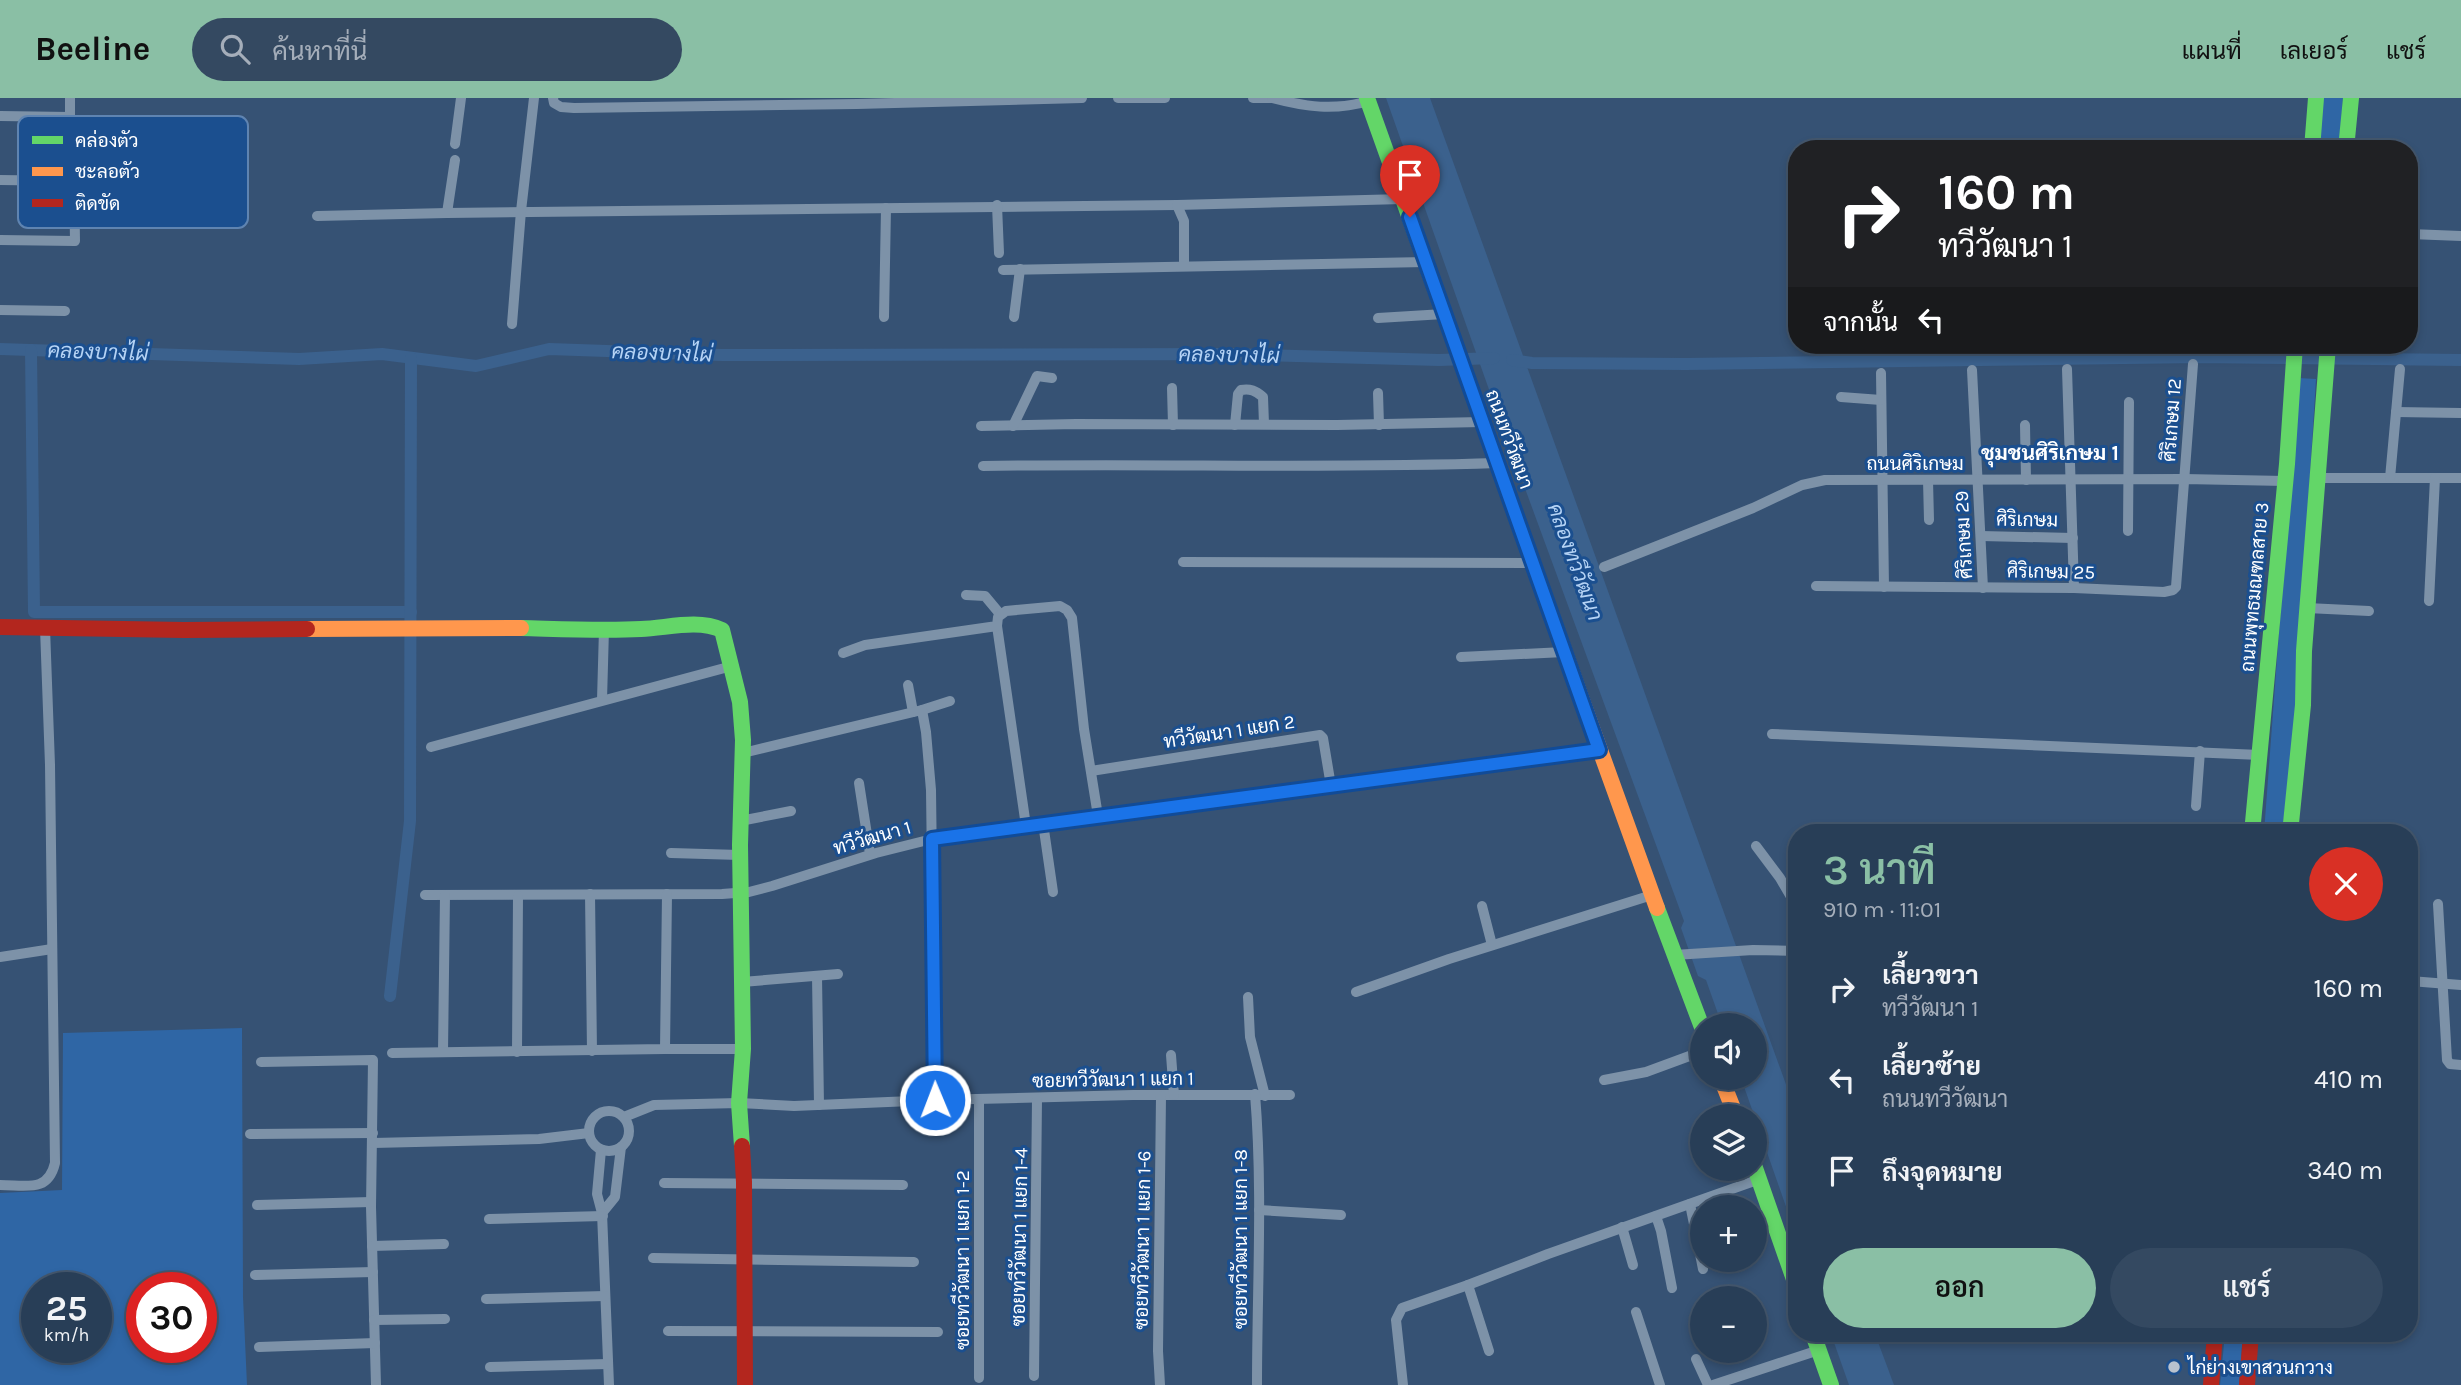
<!DOCTYPE html>
<html lang="th">
<head>
<meta charset="utf-8">
<style>
	body { margin:0; font-family:Karla,Sarabun,sans-serif; background:#344961; color:#f1f3f6; height:100vh; display:flex; flex-direction:column; font-size:26px; white-space:nowrap }
	* { box-sizing:border-box; margin:0 }
	p { font-size:23px; color:#a5aeba }
	.icon { flex:none; width:38px; height:38px; fill:none; stroke:currentColor; stroke-width:2; stroke-linecap:round; stroke-linejoin:round }
	.map { position:relative; flex:1; overflow:hidden }
	.drawer { position:absolute; left:1788px; top:726px; width:630px; height:518px; display:flex; flex-direction:column; background:#283e57; border-radius:28px; box-shadow:0 4px 10px #0003,0 0 0 2px #44576d }
	.drawer>* { flex:none }
	.guide { position:absolute; left:1788px; top:42px; width:630px; height:214px; border-radius:28px; box-shadow:0 4px 10px #0003,0 0 0 2px #44576d; background:#202124; color:#fff; overflow:hidden }
	.controls { position:absolute; left:1690px; top:915px; display:grid; gap:14px }
	.controls a { display:grid; place-items:center; width:77px; height:77px; border-radius:50%; background:#283e57; box-shadow:0 4px 10px #0003,0 0 0 2px #44576d; font-size:35px }
	.speed { position:absolute; left:21px; top:1174px; display:flex; gap:14px; font-size:35px; font-weight:700; text-align:center }
	.speed>* { display:grid; place-content:center; width:91px; height:91px; border-radius:50%; background:#283e57; box-shadow:0 4px 10px #0003,0 0 0 2px #44576d; line-height:1 }
	.speed small { font-size:18px; font-weight:400 }
	.speed .limit { border:10px solid #d22; background:#fff; color:#111 }
	.pin { position:absolute; display:grid; place-items:center; width:60px; height:60px; color:#fff; margin:-72px -30px; border-radius:50% 50% 50% 0; rotate:-45deg; box-shadow:0 0 7px #0007 }
	.pin .icon { rotate:45deg }
	.me { position:absolute; width:77px; margin:-38px; rotate:359deg; stroke-linejoin:round; filter:drop-shadow(0 0 5px #0008) }
	.turn { display:flex; align-items:center; gap:24px; height:147px; padding:0 35px; font-size:32px }
	.turn .icon { width:91px; height:91px; stroke-width:2.5 }
	.turn b { display:block; font-size:49px; line-height:60px }
	.then { display:flex; align-items:center; height:66px; padding:0 35px; background:#0003; gap:14px; font-size:26px }
	.round { display:grid; place-items:center; flex:none; width:74px; height:74px; border-radius:37px; background:#344961 }
	.overview { display:flex; align-items:center; justify-content:space-between; height:119px; padding:0 35px }
	h1 { font-size:42px; font-weight:600; line-height:52px; color:#8abfa5 }
	.action { display:flex; gap:14px; margin-top:auto; padding:14px 35px }
	.action a { flex:1; height:80px; border-radius:42px; background:#8abfa5; color:#111; font-size:28px; font-weight:600; line-height:80px; text-align:center }
	.action a+a { background:#344961; color:#f1f3f6 }
	ul { padding:0; list-style:none }
	li { display:flex; align-items:center; gap:21px; height:91px; padding:0 35px }
	li div { flex:1 }
	li b { display:block; font-size:26px }
	li em { font-style:normal }
	header { display:flex; align-items:center; gap:42px; box-sizing:border-box; height:98px; padding:0 35px; background:#8abfa5; color:#111 }
	header strong { font-size:33px }
	nav { display:flex; gap:38px; margin-inline-start:auto; font-size:24px }
	.search { width:490px; height:63px; background:#344961; display:flex; align-items:center; gap:18px; box-sizing:border-box; padding:0 24px; border-radius:38px; color:#a5aeba; font-size:26px }
	.map>svg:first-child { display:block }
	.green { fill:#2f66a5; fill-rule:evenodd }
	.water { fill:#3b618d }
	.lines { fill:none; stroke-linecap:round; stroke-linejoin:round }
	.canal { stroke:#3b618d; stroke-width:12 }
	.street { stroke:#7d92a8; stroke-width:10 }
	.fast { stroke:#63d668; stroke-width:16 }
	.slow { stroke:#ff974d; stroke-width:16 }
	.jam { stroke:#b3261e; stroke-width:16 }
	.route-casing { stroke:#114b97; stroke-width:18 }
	.route { stroke:#1a73e8; stroke-width:12 }
	.poi-dot { fill:#b9c2ce; stroke:#1b4f8f; stroke-width:2.5 }
	.labels { text-anchor:middle; stroke-width:6; stroke-linejoin:round; paint-order:stroke }
	.street-label { font-size:19px; fill:#fff; stroke:#1b4f8f }
	.poi-label { font-size:19px; fill:#fff; stroke:#1b4f8f; text-anchor:start }
	.water-label { font-size:21px; font-style:italic; fill:#b5d3f5; stroke:#1b4f8f }
	.neighbourhood-label { font-size:21px; font-weight:bold; fill:#fff; stroke:#1b4f8f }
	.key { fill:#1b4f8f; stroke:#5f84b1; stroke-width:2 }
	.key-label { font-size:19px; fill:#fff }
</style>
</head>
<body>
<header>
<strong>Beeline</strong>
<div class="search"><svg class="icon" aria-label="search" viewBox="0 0 24 24"><circle cx="10" cy="10" r="6"/><path d="M15 15l6 6"/></svg>ค้นหาที่นี่</div>
<nav><a>แผนที่</a><a>เลเยอร์</a><a>แชร์</a></nav>
</header>
<div class="map">
<svg width="2461" height="1287" viewBox="0 0 2461 1287">
	<rect width="100%" height="100%" fill="#365274"/>
	<!-- green -->
	<g class="green">
		<path d="M 2322,0 L 2343,0 L 2339,51 L 2318,51 Z"/>
		<path d="M 2298,280 L 2316,281 L 2294,632 L 2282,735 L 2264,735 Z"/>
		<path d="M 242,930 L 243,1199 L 247,1287 L 0,1287 L 0,1095 L 62,1092 L 63,935 ZM 37,1190 L 96,1190 L 96,1250 L 37,1250 ZM 201,1190 L 201,1250 L 142,1250 L 142,1190 Z"/>
		<path d="M 2410,1157 L 2414,1157 L 2417,1219 L 2410,1219 Z"/>
		<path d="M 2225,1236 L 2243,1236 L 2239,1287 L 2220,1287 Z"/>
	</g>
	<!-- water -->
	<g class="water">
		<path d="M 1386,0 L 1430,0 L 1797,1017 L 1797,1140 L 1741,980 L 1755,980 L 1755,928 L 1722,927 L 1706,882 L 1698,878 L 1681,830 L 1684,823 L 1498,317 Z"/>
		<path d="M 1831,1236 L 1875,1236 L 1894,1287 L 1849,1287 Z"/>
	</g>
	<g class="lines">
		<!-- canal -->
		<g class="canal">
			<path d="M 0,251 L 299,261 L 382,256 L 476,268 L 549,251 L 722,257 L 1228,256 L 1439,262 L 1494,260"/>
			<path d="M 31,252 L 34,514 L 411,514"/>
			<path d="M 1512,262 L 1532,265 L 1686,266 L 2198,259 L 2461,262"/>
			<path d="M 390,898 L 410,723 L 411,260"/>
		</g>
		<!-- street -->
		<g class="street">
			<path d="M 553,0 L 554,5 L 561,9 L 574,10 L 857,6 L 1082,0"/>
			<path d="M 1118,0 L 1165,0"/>
			<path d="M 1253,0 L 1277,0"/>
			<path d="M 1272,0 C 1306,9 1334,13 1369,3"/>
			<path d="M 0,18 L 70,19 L 70,0"/>
			<path d="M 455,46 L 461,0"/>
			<path d="M 455,62 L 447,115 L 1177,107 L 1403,101"/>
			<path d="M 0,82 L 74,83 L 75,143 L 0,142"/>
			<path d="M 997,107 L 999,155"/>
			<path d="M 1177,107 L 1184,123 L 1184,168"/>
			<path d="M 317,118 L 447,115"/>
			<path d="M 2410,136 L 2461,138"/>
			<path d="M 1003,172 L 1426,164"/>
			<path d="M 0,212 L 65,213"/>
			<path d="M 884,219 L 886,110"/>
			<path d="M 1014,219 L 1020,171"/>
			<path d="M 1378,220 L 1444,216"/>
			<path d="M 512,226 L 521,113 L 534,0"/>
			<path d="M 2067,271 L 2074,490"/>
			<path d="M 1972,272 L 1983,490"/>
			<path d="M 1881,275 L 1884,489"/>
			<path d="M 1172,290 L 1173,327"/>
			<path d="M 1378,295 L 1379,327"/>
			<path d="M 1841,299 L 1881,302"/>
			<path d="M 2396,314 L 2461,315"/>
			<path d="M 1235,327 L 1238,296 L 1241,292 C 1250,290 1256,293 1263,299 L 1264,326"/>
			<path d="M 2025,327 L 2026,382"/>
			<path d="M 981,328 L 1076,326 L 1337,327 L 1482,324"/>
			<path d="M 1013,328 L 1037,278 L 1052,280"/>
			<path d="M 983,368 C 1154,365 1325,371 1497,365"/>
			<path d="M 2318,380 L 2461,380"/>
			<path d="M 2390,380 L 2400,271"/>
			<path d="M 1928,382 L 1929,422"/>
			<path d="M 2128,433 L 2129,304"/>
			<path d="M 1981,438 L 2073,440"/>
			<path d="M 1183,464 L 1532,465"/>
			<path d="M 1604,469 L 1753,410 L 1802,387 L 1825,382 L 2184,381 L 2285,383"/>
			<path d="M 1816,488 L 2074,490 L 2164,494 L 2173,492 L 2176,489 L 2193,266"/>
			<path d="M 966,497 L 985,498 L 1000,516"/>
			<path d="M 2429,503 L 2435,380"/>
			<path d="M 2307,510 L 2369,513"/>
			<path d="M 997,528 L 1026,728"/>
			<path d="M 843,555 L 865,547 L 997,528 L 998,519 L 1006,513 L 1060,508 L 1067,512 L 1072,520 L 1084,631 L 1098,718"/>
			<path d="M 1461,559 L 1564,554"/>
			<path d="M 908,587 L 913,614"/>
			<path d="M 602,602 L 604,531"/>
			<path d="M 922,612 L 950,603"/>
			<path d="M 1772,636 L 2260,657"/>
			<path d="M 431,649 L 732,568"/>
			<path d="M 743,655 L 922,612 L 926,634 L 931,692 L 935,1002 L 1133,997 L 1290,997"/>
			<path d="M 1091,673 L 1320,637 L 1323,640 L 1331,688"/>
			<path d="M 859,685 L 870,756"/>
			<path d="M 2196,708 L 2200,653"/>
			<path d="M 740,723 L 791,713"/>
			<path d="M 1043,725 L 1053,794"/>
			<path d="M 1756,748 L 1780,780 L 1794,804 L 1793,852"/>
			<path d="M 671,755 L 740,757"/>
			<path d="M 590,796 L 592,953"/>
			<path d="M 425,797 L 722,796 L 749,794 L 772,788 L 876,755 L 932,741 L 1599,652"/>
			<path d="M 2438,806 L 2447,962 L 2450,966 L 2461,967"/>
			<path d="M 1482,808 L 1492,847"/>
			<path d="M 1674,857 L 1753,852 L 1797,853"/>
			<path d="M 0,859 L 52,851"/>
			<path d="M 817,878 L 819,1007"/>
			<path d="M 2410,883 L 2461,887"/>
			<path d="M 742,884 L 838,876"/>
			<path d="M 1356,894 L 1449,861 L 1652,797"/>
			<path d="M 1248,899 L 1250,939 L 1265,998"/>
			<path d="M 665,951 L 743,951"/>
			<path d="M 443,954 L 445,797"/>
			<path d="M 517,954 L 518,798"/>
			<path d="M 392,955 L 665,951 L 667,796"/>
			<path d="M 1171,957 L 1174,997"/>
			<path d="M 261,964 L 373,962 L 371,1109 L 376,1287"/>
			<path d="M 1604,982 L 1646,974 L 1703,953"/>
			<path d="M 1255,996 C 1263,1093 1257,1190 1257,1287"/>
			<circle cx="609" cy="1033" r="20"/>
			<path d="M 624,1019 L 654,1007 L 739,1005 L 794,1008 L 935,1002"/>
			<path d="M 250,1036 L 373,1035"/>
			<path d="M 373,1045 L 539,1041 L 589,1035"/>
			<path d="M 601,1052 L 597,1096 L 602,1115 L 615,1099 L 621,1049"/>
			<path d="M 664,1085 L 903,1087"/>
			<path d="M 0,1087 C 26,1087 48,1095 55,1065 L 50,667 L 45,530"/>
			<path d="M 1690,1106 L 1703,1171"/>
			<path d="M 257,1107 L 371,1104"/>
			<path d="M 1259,1112 L 1341,1117"/>
			<path d="M 602,1115 L 609,1287"/>
			<path d="M 1656,1118 L 1661,1133 L 1672,1190"/>
			<path d="M 489,1121 L 603,1118"/>
			<path d="M 1622,1129 L 1633,1167"/>
			<path d="M 372,1148 L 444,1146"/>
			<path d="M 653,1160 L 914,1164"/>
			<path d="M 255,1177 L 373,1174"/>
			<path d="M 1468,1187 L 1548,1156 L 1760,1081"/>
			<path d="M 486,1201 L 605,1198"/>
			<path d="M 1636,1214 L 1660,1287"/>
			<path d="M 374,1222 L 445,1221"/>
			<path d="M 668,1233 L 938,1234"/>
			<path d="M 259,1249 L 375,1245"/>
			<path d="M 1696,1261 L 1708,1287"/>
			<path d="M 490,1269 L 608,1266"/>
			<path d="M 1034,1278 L 1037,1001"/>
			<path d="M 979,1280 L 979,1002"/>
			<path d="M 1160,1287 L 1158,1253 L 1161,998"/>
			<path d="M 1403,1287 L 1396,1222 L 1402,1210 L 1468,1187 L 1489,1253"/>
			<path d="M 1713,1287 L 1819,1252"/>
		</g>
		<!-- fast -->
		<g class="fast">
			<path d="M 1367,0 L 1560,541"/>
			<path d="M 2312,51 L 2316,0"/>
			<path d="M 2346,51 L 2351,0"/>
			<path d="M 521,530 C 561,531 602,533 641,531 C 668,530 697,521 722,532 L 740,604 L 743,642 L 740,747 L 743,951 L 739,1005 L 742,1048"/>
			<path d="M 2252,735 L 2287,366 L 2295,247"/>
			<path d="M 2290,735 L 2303,607 L 2304,553 L 2328,247"/>
			<path d="M 1657,810 L 1703,932"/>
			<path d="M 1755,1070 L 1797,1190"/>
			<path d="M 1813,1236 L 1831,1287"/>
		</g>
		<!-- slow -->
		<g class="slow">
			<path d="M 307,531 L 521,530"/>
			<path d="M 1560,541 L 1657,810"/>
			<path d="M 1721,980 L 1736,1018"/>
		</g>
		<!-- jam -->
		<g class="jam">
			<path d="M 0,529 L 184,532 L 307,531"/>
			<path d="M 742,1048 L 744,1084 L 745,1287"/>
			<path d="M 2211,1287 L 2215,1236"/>
			<path d="M 2247,1287 L 2251,1236"/>
		</g>
	</g>
	<g class="lines">
		<defs>
			<path id="route" d="M 935,1002 L 932,741 L 1599,652 L 1410,119"/>
		</defs>
		<!-- route casing -->
		<use href="#route" class="route-casing"/>
		<!-- route -->
		<use href="#route" class="route"/>
	</g>
	<!-- markers -->
	<circle class="poi-dot" cx="2174" cy="1269" r="7"/>
	<g class="labels">
		<!-- street labels -->
		<g class="street-label">
			<text transform="translate(2171 322) rotate(-86)" y="7">ศิริเกษม 12</text>
			<text transform="translate(1510 341) rotate(70)" y="7">ถนนทวีวัฒนา</text>
			<text x="1915" y="372">ถนนศิริเกษม</text>
			<text transform="translate(2027 421) rotate(1)" y="7">ศิริเกษม</text>
			<text transform="translate(1963 437) rotate(-93)" y="7">ศิริเกษม 29</text>
			<text transform="translate(2051 473) rotate(1)" y="7">ศิริเกษม 25</text>
			<text transform="translate(2254 489) rotate(-85)" y="7">ถนนพุทธมณฑลสาย 3</text>
			<text transform="translate(1229 633) rotate(-9)" y="7">ทวีวัฒนา 1 แยก 2</text>
			<text transform="translate(872 739) rotate(-16)" y="7">ทวีวัฒนา 1</text>
			<text transform="translate(1113 981) rotate(-1)" y="7">ซอยทวีวัฒนา 1 แยก 1</text>
			<text transform="translate(1019 1139) rotate(-89)" y="7">ซอยทวีวัฒนา 1 แยก 1-4</text>
			<text transform="translate(1240 1141) rotate(-90)" y="7">ซอยทวีวัฒนา 1 แยก 1-8</text>
			<text transform="translate(1142 1142) rotate(-89)" y="7">ซอยทวีวัฒนา 1 แยก 1-6</text>
			<text transform="translate(962 1162) rotate(-90)" y="7">ซอยทวีวัฒนา 1 แยก 1-2</text>
		</g>
		<!-- poi labels -->
		<g class="poi-label">
			<text x="2188" y="1276">ไก่ย่างเขาสวนกวาง</text>
		</g>
		<!-- water labels -->
		<g class="water-label">
			<text transform="translate(98 254) rotate(2)" y="7">คลองบางไผ่</text>
			<text transform="translate(662 255) rotate(2)" y="7">คลองบางไผ่</text>
			<text transform="translate(1229 257) rotate(1)" y="7">คลองบางไผ่</text>
			<text transform="translate(1575 464) rotate(70)" y="7">คลองทวีวัฒนา</text>
		</g>
		<!-- neighbourhood labels -->
		<g class="neighbourhood-label">
			<text x="2050" y="362">ชุมชนศิริเกษม 1</text>
		</g>
	</g>
	<!-- legend -->
	<rect x="18" y="18" width="230" height="112" rx="10" class="key"/>
	<rect x="32" y="38" width="31" height="8" fill="#63d668"/>
	<rect x="32" y="69" width="31" height="9" fill="#ff974d"/>
	<rect x="32" y="101" width="31" height="8" fill="#b3261e"/>
	<g class="key-label">
		<text x="75" y="49">คล่องตัว</text>
		<text x="75" y="80">ชะลอตัว</text>
		<text x="75" y="112">ติดขัด</text>
	</g>
</svg>
<div class="controls">
<a><svg class="icon" aria-label="sound" viewBox="0 0 24 24"><path d="M4 9h4l5-4v14l-5-4H4zM17 9q2 3 0 6"/></svg></a>
<a><svg class="icon" aria-label="layers" viewBox="0 0 24 24"><path d="M12 4l9 5-9 5-9-5zM3 14l9 5 9-5"/></svg></a>
<a>+</a>
<a>−</a>
</div>
<div class="speed"><div>25<small>km/h</small></div><div class="limit">30</div></div>
<div class="pin" style="left:1410px;top:119px;background:#d93025"><svg class="icon" aria-label="arrive" viewBox="0 0 24 24"><path d="M6 21V4h12l-3 4 3 4H6"/></svg></div>
<svg class="me" style="left:935px;top:1002px" viewBox="-20 -20 40 40"><circle r="17" fill="#1a73e8" stroke="#fff" stroke-width="3"/><path d="M0-11L8 9 0 5-8 9z" fill="#fff"/></svg>
<div class="guide">
<div class="turn"><svg class="icon" aria-label="right" viewBox="0 0 24 24"><path d="M7 20v-9h11M14 6l5 5-5 5"/></svg><div><b>160 m</b>ทวีวัฒนา 1</div></div>
<div class="then">จากนั้น<svg class="icon" aria-label="left" viewBox="0 0 24 24"><path d="M17 20v-9H6M10 6l-5 5 5 5"/></svg></div>
</div>
<section class="drawer">
<div class="overview"><div><h1>3 นาที</h1><p>910 m · 11:01</p></div><a class="round" style="background:#d93025;color:#fff"><svg class="icon" aria-label="close" viewBox="0 0 24 24"><path d="M6 6l12 12M18 6L6 18"/></svg></a></div>
<ul>
<li><svg class="icon" aria-label="right" viewBox="0 0 24 24"><path d="M7 20v-9h11M14 6l5 5-5 5"/></svg><div><b>เลี้ยวขวา</b><p>ทวีวัฒนา 1</p></div><em>160 m</em></li>
<li><svg class="icon" aria-label="left" viewBox="0 0 24 24"><path d="M17 20v-9H6M10 6l-5 5 5 5"/></svg><div><b>เลี้ยวซ้าย</b><p>ถนนทวีวัฒนา</p></div><em>410 m</em></li>
<li><svg class="icon" aria-label="arrive" viewBox="0 0 24 24"><path d="M6 21V4h12l-3 4 3 4H6"/></svg><div><b>ถึงจุดหมาย</b></div><em>340 m</em></li>
</ul>
<div class="action"><a>ออก</a><a>แชร์</a></div>
</section>
</div>
</body>
</html>
